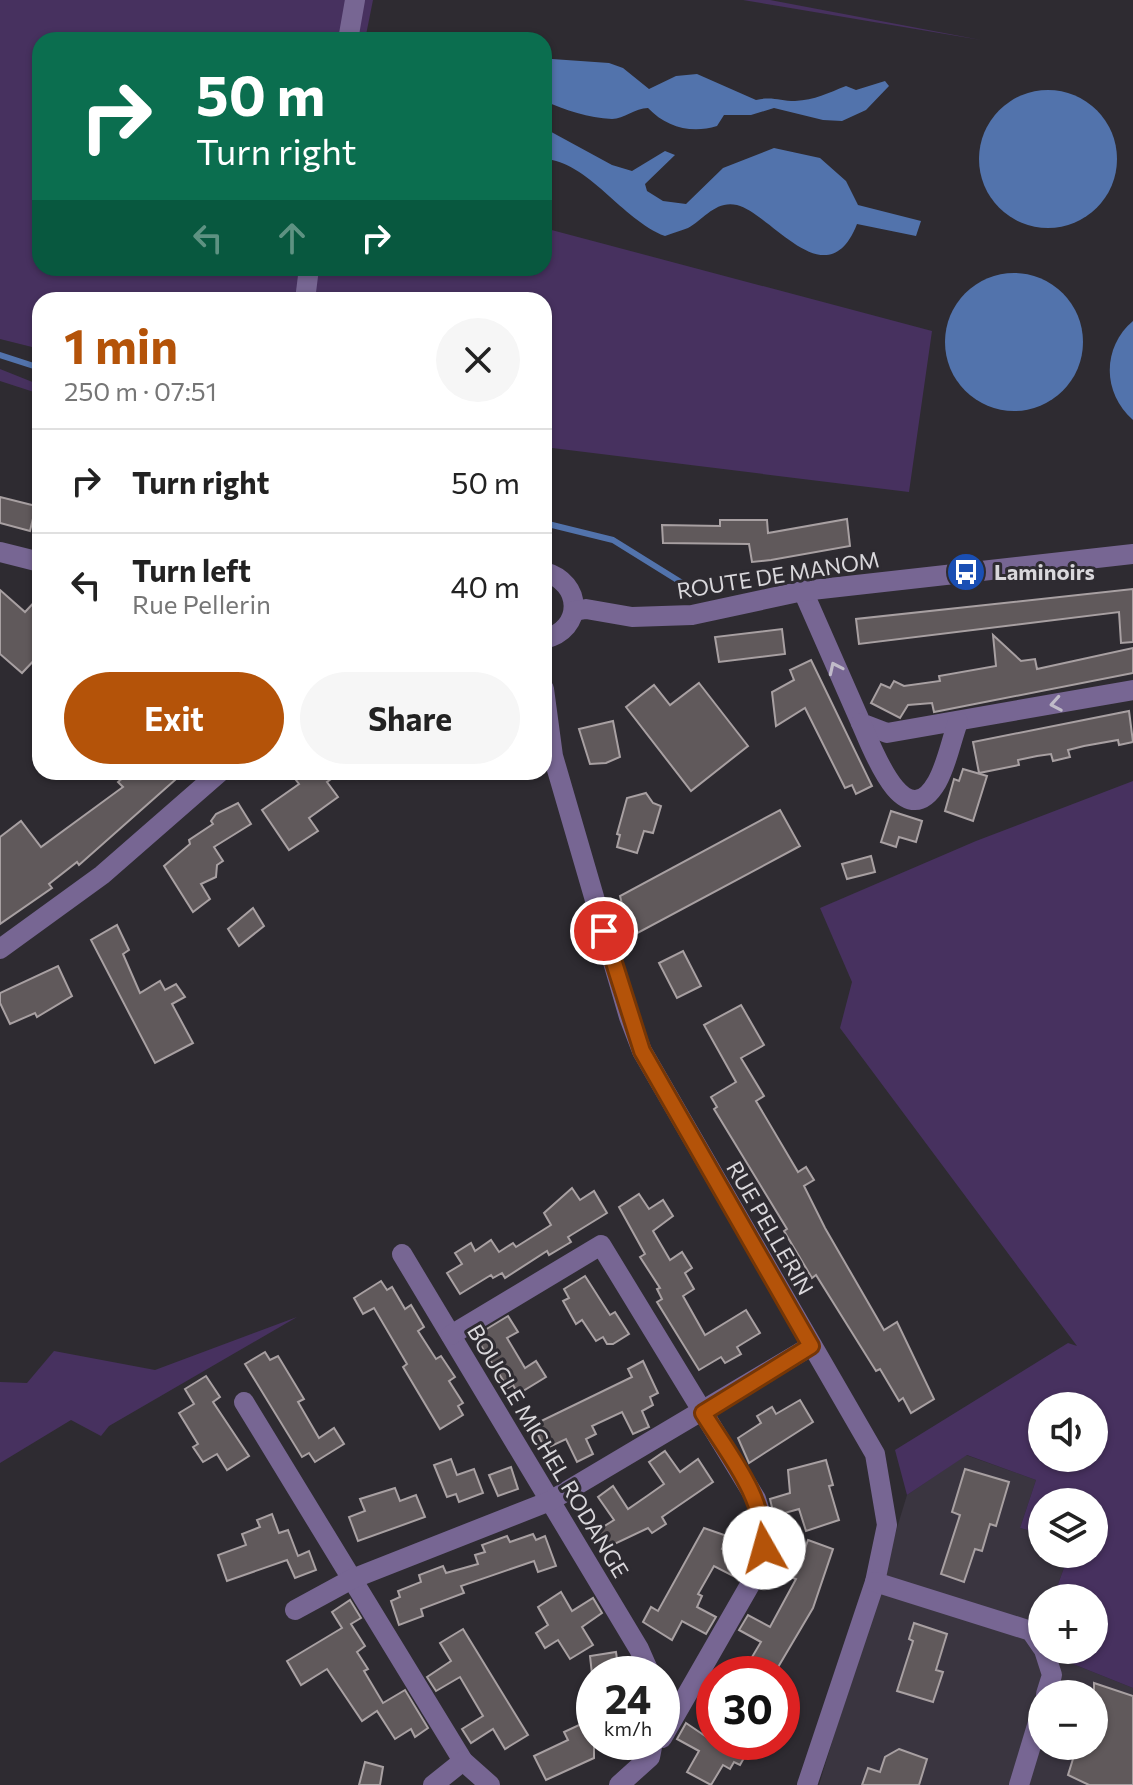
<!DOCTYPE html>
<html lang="en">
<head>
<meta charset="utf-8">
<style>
	body { margin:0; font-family:Commissioner,sans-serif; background:#f6f6f6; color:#222; height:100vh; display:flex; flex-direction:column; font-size:30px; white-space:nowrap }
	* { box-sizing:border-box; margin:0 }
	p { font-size:26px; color:#767676 }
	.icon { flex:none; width:44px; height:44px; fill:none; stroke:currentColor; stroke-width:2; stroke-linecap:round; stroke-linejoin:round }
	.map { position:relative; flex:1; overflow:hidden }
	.sheet { position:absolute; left:32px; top:292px; width:520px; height:488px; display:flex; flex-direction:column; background:#fff; border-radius:24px; box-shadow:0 2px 6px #0004 }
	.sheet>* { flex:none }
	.banner { position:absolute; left:32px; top:32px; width:520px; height:244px; border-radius:24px; box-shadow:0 2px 6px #0004; background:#0b6e4f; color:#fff; overflow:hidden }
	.buttons { position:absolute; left:1028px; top:1392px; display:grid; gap:16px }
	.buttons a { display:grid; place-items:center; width:80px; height:80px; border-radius:50%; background:#fff; box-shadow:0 2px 6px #0004; font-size:40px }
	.speed { position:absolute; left:576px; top:1656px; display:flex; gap:16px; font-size:40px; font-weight:700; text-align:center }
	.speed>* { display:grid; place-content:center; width:104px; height:104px; border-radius:50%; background:#fff; box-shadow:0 2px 6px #0004; line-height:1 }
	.speed small { font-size:20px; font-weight:400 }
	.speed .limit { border:12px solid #d22; background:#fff; color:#111 }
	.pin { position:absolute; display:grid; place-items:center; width:68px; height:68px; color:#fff; margin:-34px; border:4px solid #fff; border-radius:50%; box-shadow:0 2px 8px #0007 }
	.me { position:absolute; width:88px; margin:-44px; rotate:353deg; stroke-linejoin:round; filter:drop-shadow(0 0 6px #0008) }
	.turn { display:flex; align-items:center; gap:28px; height:168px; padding:0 32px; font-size:36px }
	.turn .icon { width:104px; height:104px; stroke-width:2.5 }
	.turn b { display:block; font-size:56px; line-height:68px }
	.lanes { display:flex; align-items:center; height:76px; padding:0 32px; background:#0003; justify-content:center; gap:40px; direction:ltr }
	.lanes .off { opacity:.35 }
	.round { display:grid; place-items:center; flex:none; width:84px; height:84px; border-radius:42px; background:#f6f6f6 }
	.summary { display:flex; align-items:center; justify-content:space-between; height:136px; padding:0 32px }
	h1 { font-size:48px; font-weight:700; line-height:60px; color:#b45309 }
	.button { display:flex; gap:16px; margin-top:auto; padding:16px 32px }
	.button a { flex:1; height:92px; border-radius:48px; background:#b45309; color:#fff; font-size:32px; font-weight:700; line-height:92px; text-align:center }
	.button a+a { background:#f6f6f6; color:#222 }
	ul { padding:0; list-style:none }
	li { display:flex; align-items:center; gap:24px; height:104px; padding:0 32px; border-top:2px solid #e0e0e0 }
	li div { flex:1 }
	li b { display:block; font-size:30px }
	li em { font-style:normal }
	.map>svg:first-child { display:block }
	.built { fill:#3a3540; fill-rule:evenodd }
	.green { fill:#47315f; fill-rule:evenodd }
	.water { fill:#5273ac }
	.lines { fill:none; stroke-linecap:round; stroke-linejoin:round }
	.stream { stroke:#5273ac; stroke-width:6 }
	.building { fill:#60595b; stroke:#a8a0a2; stroke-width:2 }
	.minor { stroke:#776693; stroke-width:20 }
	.oneway { stroke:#c0bbc9 }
	.route-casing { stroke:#753606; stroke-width:20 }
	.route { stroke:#b45309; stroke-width:14 }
	.labels { text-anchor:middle; stroke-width:6; stroke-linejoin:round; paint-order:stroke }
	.poi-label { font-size:22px; font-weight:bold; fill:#d9d7db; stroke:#2e2b31; text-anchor:start }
	.street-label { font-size:22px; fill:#d9d7db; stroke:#2e2b31 }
</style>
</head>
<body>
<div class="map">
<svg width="1133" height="1785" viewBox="0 0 1133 1785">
	<rect width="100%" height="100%" fill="#2e2b31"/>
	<!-- built -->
	<path class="built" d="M 966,1455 L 1036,1480 L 1020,1528 L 1042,1534 L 1042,1554 L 1069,1554 L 1053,1598 L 1042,1598 L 1042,1650 L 1066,1650 L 1073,1664 L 1133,1688 L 1133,1785 L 819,1785 L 907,1495 ZM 1042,1694 L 1094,1694 L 1094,1746 L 1042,1746 Z"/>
	<!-- green -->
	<g class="green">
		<path d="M 0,0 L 373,0 L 365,40 L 40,40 L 40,268 L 544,268 L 544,228 L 932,331 L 909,492 L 544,447 L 544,300 L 40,300 L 40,349 L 0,339 Z"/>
		<path d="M 743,0 L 770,0 L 981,40 Z"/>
		<path d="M 0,369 L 40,385 L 40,394 L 0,381 Z"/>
		<path d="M 1133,781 L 1133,1688 L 1073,1664 L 1066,1650 L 1094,1650 L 1094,1598 L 1053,1598 L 1069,1554 L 1094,1554 L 1094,1502 L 1042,1502 L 1042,1534 L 1020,1528 L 1036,1480 L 967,1455 L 907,1495 L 895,1450 L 1068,1343 L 1077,1346 L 840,1028 L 852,982 L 820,908 L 976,841 ZM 1094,1406 L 1094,1458 L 1042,1458 L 1042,1406 Z"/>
		<path d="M 297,1317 L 109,1426 L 101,1436 L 71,1420 L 0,1463 L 0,1382 L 27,1383 L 54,1351 L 155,1370 Z"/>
	</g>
	<!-- water -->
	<g class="water">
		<path d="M 552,59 L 609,63 L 623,68 L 649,89 L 676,76 L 697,74 L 756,100 C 772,96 780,101 795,101 C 815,100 828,93 846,86 L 856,90 L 885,81 L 889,86 L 866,110 L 842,121 L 823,120 L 774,108 L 751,115 L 724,115 L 717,126 C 691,134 666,127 648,108 C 635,108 624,119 612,119 C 588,118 566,110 544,101 L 544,66 Z"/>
		<circle cx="1048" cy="159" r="69"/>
		<path d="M 544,128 L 612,165 L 632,171 L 665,151 L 675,155 L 645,184 L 647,191 L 663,201 L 686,204 L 723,168 L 774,148 L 820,158 L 846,181 L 858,205 L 921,221 L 916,236 L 857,224 C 827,300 772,214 737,205 C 716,200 704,219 688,228 C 681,231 672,233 665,236 C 622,220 588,161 544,159 Z"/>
		<circle cx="1014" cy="342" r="69"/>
		<path d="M 1133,321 L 1133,420 C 1102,393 1102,347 1133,321 Z"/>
	</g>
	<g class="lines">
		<!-- stream -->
		<g class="stream">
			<path d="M 0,355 L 40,368"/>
			<path d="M 544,523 L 613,540 L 687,586"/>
		</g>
	</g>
	<!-- building -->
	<g class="building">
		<path d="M 0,497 L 36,506 L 30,531 L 0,523 Z"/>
		<path d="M 847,519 L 850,546 L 771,560 L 752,562 L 749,544 L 663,543 L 662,525 L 720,526 L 720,520 L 767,520 L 768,533 Z"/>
		<path d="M 1133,589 L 1133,642 L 1121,643 L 1119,612 L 859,644 L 856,619 Z"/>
		<path d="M 0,590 L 25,612 L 40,596 L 40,654 L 22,673 L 0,654 Z"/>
		<path d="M 782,629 L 785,654 L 719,662 L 715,637 Z"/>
		<path d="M 993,635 L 1021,661 L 1035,659 L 1037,669 L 1133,648 L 1133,673 L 934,712 L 932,703 L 908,705 L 900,718 L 871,703 L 881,684 L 890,688 L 894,681 L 904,686 L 940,681 L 939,676 L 996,666 Z"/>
		<path d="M 811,660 L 872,786 L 856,794 L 852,785 L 845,788 L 805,708 L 776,726 L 772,692 L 794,680 L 790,670 Z"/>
		<path d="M 699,683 L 748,746 L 691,791 L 626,707 L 654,685 L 670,705 Z"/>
		<path d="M 1129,711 L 1133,742 L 1119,745 L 1118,740 L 1084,746 L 1068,750 L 1070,757 L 1053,761 L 1051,754 L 1037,756 L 1018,760 L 1019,765 L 979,773 L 973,742 Z"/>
		<path d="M 613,721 L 620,757 L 606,763 L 590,764 L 579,729 Z"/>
		<path d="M 963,769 L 987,776 L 973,821 L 945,811 L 954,779 L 959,781 Z"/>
		<path d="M 130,772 L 184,772 L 79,865 L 77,862 L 49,884 L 52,888 L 0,924 L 0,837 L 21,821 L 41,847 L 123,787 L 118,782 Z"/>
		<path d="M 308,772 L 341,772 L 327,782 L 338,797 L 309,818 L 318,831 L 289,850 L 262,810 L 299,784 L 296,780 Z"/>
		<path d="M 646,793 L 653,803 L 661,806 L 653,833 L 644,831 L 637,853 L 617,847 L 620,835 L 617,834 L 627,798 Z"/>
		<path d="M 238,803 L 251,824 L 214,847 L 223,861 L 217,865 L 216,877 L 201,884 L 210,899 L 193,912 L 164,866 L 190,844 L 189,840 L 213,824 L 211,821 L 216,814 Z"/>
		<path d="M 780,810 L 800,846 L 630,937 L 620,896 Z"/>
		<path d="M 891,811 L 922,821 L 916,842 L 899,837 L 896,847 L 881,842 Z"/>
		<path d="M 871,856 L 875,872 L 847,879 L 842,864 Z"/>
		<path d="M 253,908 L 264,926 L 239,946 L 228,929 Z"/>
		<path d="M 117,925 L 129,950 L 123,954 L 140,993 L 160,981 L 165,990 L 176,984 L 185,997 L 172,1004 L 193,1043 L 155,1063 L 91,940 Z"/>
		<path d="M 683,951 L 701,986 L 677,998 L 659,963 Z"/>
		<path d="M 58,966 L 72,996 L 37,1017 L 35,1013 L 10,1024 L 0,1003 L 0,993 Z"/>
		<path d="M 741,1005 L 764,1045 L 741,1058 L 764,1096 L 756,1101 L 798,1172 L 806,1167 L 814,1180 L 804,1186 L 825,1228 L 884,1330 L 897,1322 L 934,1399 L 911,1413 L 903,1398 L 899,1401 L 880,1369 L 876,1371 L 816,1275 L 812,1278 L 784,1231 L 787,1229 L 714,1109 L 717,1107 L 711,1097 L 736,1082 L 704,1025 Z"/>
		<path d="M 572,1188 L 580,1200 L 594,1191 L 607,1213 L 568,1237 L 571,1242 L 549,1255 L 547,1251 L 505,1278 L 502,1273 L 493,1278 L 491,1275 L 460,1294 L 447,1273 L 462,1264 L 455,1253 L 471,1243 L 475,1251 L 491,1240 L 499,1252 L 513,1243 L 516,1247 L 551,1225 L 544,1213 Z"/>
		<path d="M 639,1194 L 649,1209 L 663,1200 L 673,1216 L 653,1231 L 670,1260 L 682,1252 L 692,1268 L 685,1273 L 694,1289 L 683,1296 L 705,1335 L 746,1310 L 760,1333 L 737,1347 L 741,1354 L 725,1363 L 721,1357 L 699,1370 L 657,1302 L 662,1299 L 657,1289 L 660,1288 L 640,1257 L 645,1254 L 619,1207 Z"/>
		<path d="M 585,1276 L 610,1315 L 615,1312 L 629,1334 L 613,1344 L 607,1344 L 603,1337 L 596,1341 L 582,1320 L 576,1324 L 563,1301 L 569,1298 L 564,1289 Z"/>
		<path d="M 381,1281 L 387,1290 L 392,1287 L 405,1309 L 411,1305 L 424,1327 L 418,1331 L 436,1359 L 441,1356 L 455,1377 L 449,1381 L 463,1403 L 458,1406 L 463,1415 L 440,1429 L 403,1367 L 407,1364 L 374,1308 L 363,1314 L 354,1298 Z"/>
		<path d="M 508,1316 L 518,1332 L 507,1338 L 525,1368 L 536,1361 L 546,1377 L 518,1394 L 513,1385 L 508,1388 L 480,1344 L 485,1341 L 480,1333 Z"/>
		<path d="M 265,1352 L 270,1360 L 278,1356 L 304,1399 L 298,1402 L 319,1438 L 334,1428 L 344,1444 L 315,1462 L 309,1453 L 302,1457 L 245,1364 Z"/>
		<path d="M 643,1361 L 658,1393 L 650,1397 L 653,1405 L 642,1411 L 649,1427 L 633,1434 L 622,1412 L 592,1426 L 596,1434 L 586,1439 L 593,1454 L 577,1462 L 566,1439 L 545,1449 L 533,1425 L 632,1377 L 628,1369 Z"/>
		<path d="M 206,1376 L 220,1397 L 213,1402 L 249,1456 L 227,1470 L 217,1454 L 203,1462 L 193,1447 L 198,1444 L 179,1413 L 194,1404 L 185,1389 Z"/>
		<path d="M 800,1400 L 813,1422 L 749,1463 L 738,1438 L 761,1423 L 757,1416 L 772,1407 L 776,1414 Z"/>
		<path d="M 665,1451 L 680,1472 L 698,1459 L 713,1482 L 662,1517 L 666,1524 L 652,1533 L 648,1528 L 606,1548 L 595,1532 L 614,1520 L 598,1497 L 613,1486 L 628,1509 L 647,1496 L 664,1484 L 649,1462 Z"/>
		<path d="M 451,1459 L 457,1475 L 474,1469 L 483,1493 L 459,1502 L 456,1494 L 447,1497 L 434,1465 Z"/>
		<path d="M 826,1460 L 833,1485 L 829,1486 L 839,1520 L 806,1531 L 799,1509 L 774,1516 L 770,1499 L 790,1493 L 788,1470 Z"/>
		<path d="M 511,1467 L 518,1489 L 498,1496 L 489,1475 Z"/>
		<path d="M 965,1469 L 1009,1482 L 996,1526 L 990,1524 L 982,1551 L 975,1549 L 964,1582 L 941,1574 L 960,1515 L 952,1512 Z"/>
		<path d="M 395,1488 L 400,1501 L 416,1495 L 425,1517 L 358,1541 L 349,1517 L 365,1511 L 360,1499 Z"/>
		<path d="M 272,1514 L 279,1533 L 288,1530 L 298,1556 L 309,1551 L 316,1570 L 295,1578 L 287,1560 L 227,1581 L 218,1555 L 246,1545 L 242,1534 L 260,1527 L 257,1520 Z"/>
		<path d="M 704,1528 L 730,1537 L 722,1549 L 746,1562 L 737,1578 L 714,1566 L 698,1594 L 702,1596 L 697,1607 L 716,1617 L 706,1634 L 682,1621 L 672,1640 L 643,1622 L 651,1607 L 658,1611 Z"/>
		<path d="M 533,1534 L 536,1540 L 545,1536 L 556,1566 L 538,1572 L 534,1561 L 461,1586 L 464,1593 L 421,1609 L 423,1616 L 399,1625 L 391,1601 L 400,1597 L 398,1591 L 421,1582 L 419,1575 L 443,1566 L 446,1573 L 478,1564 L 475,1555 L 485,1552 L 482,1545 L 507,1536 L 510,1542 Z"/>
		<path d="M 808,1540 L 833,1549 L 813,1608 L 774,1674 L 742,1674 L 761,1642 L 739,1630 L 748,1615 L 770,1627 L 796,1579 L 770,1570 L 775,1553 L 800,1562 Z"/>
		<path d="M 561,1592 L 572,1611 L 593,1598 L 602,1613 L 582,1627 L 593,1645 L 570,1659 L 558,1640 L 545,1648 L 536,1633 L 548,1625 L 538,1607 Z"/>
		<path d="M 350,1600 L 361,1618 L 351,1624 L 365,1646 L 357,1652 L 368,1669 L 364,1671 L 383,1703 L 405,1690 L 428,1728 L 415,1737 L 411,1729 L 395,1739 L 377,1711 L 362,1721 L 327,1669 L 301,1685 L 287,1661 L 342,1628 L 332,1612 Z"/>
		<path d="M 914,1623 L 947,1634 L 936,1670 L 943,1672 L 933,1702 L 897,1691 L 913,1641 L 909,1639 Z"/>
		<path d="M 463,1629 L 528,1735 L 505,1749 L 493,1729 L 471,1743 L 462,1729 L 483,1716 L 460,1677 L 436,1691 L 427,1677 L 451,1661 L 440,1643 Z"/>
		<path d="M 616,1652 L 619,1674 L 592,1674 L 590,1656 Z"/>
		<path d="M 1094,1683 L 1133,1696 L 1133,1785 L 1089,1785 L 1068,1775 L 1077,1746 L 1094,1746 Z"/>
		<path d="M 594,1718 L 594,1758 L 546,1780 L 534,1756 L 568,1740 L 564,1732 Z"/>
		<path d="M 686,1723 L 714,1742 L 753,1742 L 740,1765 L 734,1762 L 730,1769 L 723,1765 L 711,1785 L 687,1772 L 699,1751 L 677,1739 Z"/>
		<path d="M 899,1749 L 927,1759 L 919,1785 L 862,1785 L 868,1768 L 880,1772 L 885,1757 Z"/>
		<path d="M 365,1762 L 383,1767 L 380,1785 L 359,1785 Z"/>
	</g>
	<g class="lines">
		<!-- minor -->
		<g class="minor">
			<path d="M 348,40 L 355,0"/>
			<path d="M 305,300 L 309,268"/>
			<path d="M 0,552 L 40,562"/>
			<path d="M 544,572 C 583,582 584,630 544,639"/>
			<path d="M 803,591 L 861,723 L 887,733 L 1133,690"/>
			<path d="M 574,611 L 586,609 L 632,617 L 692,615 L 803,591 L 1133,554"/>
			<path d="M 544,689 L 553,756 L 629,1017 L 642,1051 L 875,1454 L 887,1525 L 875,1582 L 807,1785"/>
			<path d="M 861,723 C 871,745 904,839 937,782 C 947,764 951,741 958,722"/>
			<path d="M 0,949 L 102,875 L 220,772"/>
			<path d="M 402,1254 L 639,1649 L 650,1674"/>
			<path d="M 451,1335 L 601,1245 L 756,1499 C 766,1528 765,1546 755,1576 L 662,1738"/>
			<path d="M 244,1402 L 463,1761 L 490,1785"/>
			<path d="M 875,1582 L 1031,1631 L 1042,1647"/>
			<path d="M 295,1610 L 352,1579 L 550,1501 L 811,1346"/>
			<path d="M 1044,1650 L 1052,1675 L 1046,1694"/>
			<path d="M 433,1785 L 463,1761"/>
			<path d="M 619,1785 L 650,1757 L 653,1742"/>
			<path d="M 1019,1785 L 1042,1709"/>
		</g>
	</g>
	<!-- one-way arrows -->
	<defs><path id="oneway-chevron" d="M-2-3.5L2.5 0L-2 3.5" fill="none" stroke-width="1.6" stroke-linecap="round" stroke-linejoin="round" transform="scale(2)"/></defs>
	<g class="oneway">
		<use href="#oneway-chevron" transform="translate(835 668) rotate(-115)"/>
		<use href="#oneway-chevron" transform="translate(1056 704) rotate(170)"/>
	</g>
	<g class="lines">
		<defs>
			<path id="route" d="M 604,931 L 642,1051 L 811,1346 L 703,1413 C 729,1455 765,1497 764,1548"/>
		</defs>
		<!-- route casing -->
		<use href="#route" class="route-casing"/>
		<!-- route -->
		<use href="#route" class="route"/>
	</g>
	<!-- icons -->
	<defs>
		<symbol id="bus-disc" viewBox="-11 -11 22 22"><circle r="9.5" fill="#1a4fb4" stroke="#2e2b31"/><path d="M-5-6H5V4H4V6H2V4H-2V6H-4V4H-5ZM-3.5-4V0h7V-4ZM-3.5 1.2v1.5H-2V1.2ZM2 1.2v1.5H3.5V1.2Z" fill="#fff"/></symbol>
	</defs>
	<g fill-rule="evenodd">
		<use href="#bus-disc" x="944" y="550" width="44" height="44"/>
	</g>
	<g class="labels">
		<!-- poi labels -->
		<g class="poi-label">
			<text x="994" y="580">Laminoirs</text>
		</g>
		<!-- street labels -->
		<g class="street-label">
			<text transform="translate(778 575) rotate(-9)" y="8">ROUTE DE MANOM</text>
			<text transform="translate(770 1228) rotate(60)" y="8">RUE PELLERIN</text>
			<text transform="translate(548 1451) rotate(59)" y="8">BOUCLE MICHEL RODANGE</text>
		</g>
	</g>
</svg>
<div class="buttons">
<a><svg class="icon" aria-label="sound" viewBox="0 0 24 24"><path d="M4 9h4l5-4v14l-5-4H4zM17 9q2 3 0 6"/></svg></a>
<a><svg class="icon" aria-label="layers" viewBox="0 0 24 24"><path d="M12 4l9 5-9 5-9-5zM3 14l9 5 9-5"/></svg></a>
<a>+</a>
<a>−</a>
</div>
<div class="speed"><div>24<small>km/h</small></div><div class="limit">30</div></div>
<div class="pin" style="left:604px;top:931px;background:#d93025"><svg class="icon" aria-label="arrive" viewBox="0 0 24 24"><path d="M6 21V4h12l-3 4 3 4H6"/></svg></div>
<svg class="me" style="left:764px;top:1548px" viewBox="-20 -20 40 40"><circle r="19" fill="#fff"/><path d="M0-13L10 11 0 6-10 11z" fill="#b45309"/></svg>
<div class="banner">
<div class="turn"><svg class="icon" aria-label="right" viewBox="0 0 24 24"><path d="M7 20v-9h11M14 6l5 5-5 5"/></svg><div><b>50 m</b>Turn right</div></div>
<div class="lanes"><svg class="icon off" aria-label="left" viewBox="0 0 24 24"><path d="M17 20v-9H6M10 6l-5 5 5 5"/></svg><svg class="icon off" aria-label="ahead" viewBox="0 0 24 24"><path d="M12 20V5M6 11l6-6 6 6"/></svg><svg class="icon" aria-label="right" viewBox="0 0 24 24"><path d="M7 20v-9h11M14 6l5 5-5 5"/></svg></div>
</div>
<section class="sheet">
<div class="summary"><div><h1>1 min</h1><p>250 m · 07:51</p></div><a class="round"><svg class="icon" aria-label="close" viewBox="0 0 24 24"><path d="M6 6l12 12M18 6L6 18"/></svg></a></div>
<ul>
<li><svg class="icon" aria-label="right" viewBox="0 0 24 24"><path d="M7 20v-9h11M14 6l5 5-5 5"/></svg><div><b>Turn right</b></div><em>50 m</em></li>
<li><svg class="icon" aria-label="left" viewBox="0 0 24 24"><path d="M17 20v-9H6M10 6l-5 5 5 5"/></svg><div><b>Turn left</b><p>Rue Pellerin</p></div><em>40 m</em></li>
</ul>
<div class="button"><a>Exit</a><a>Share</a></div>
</section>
</div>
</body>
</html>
